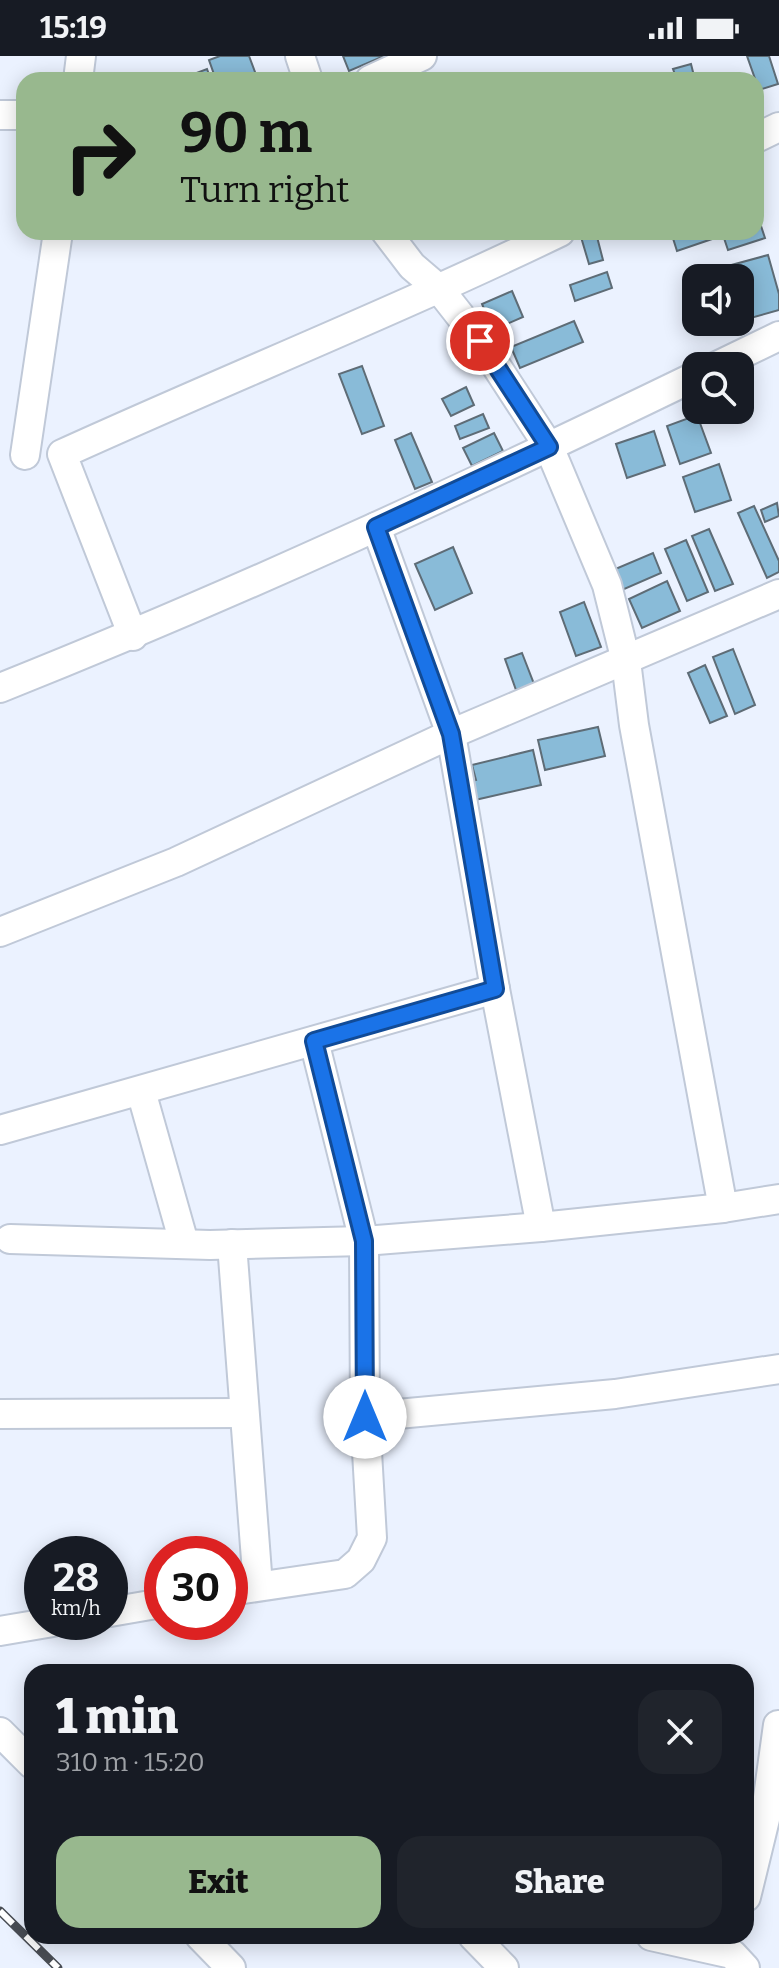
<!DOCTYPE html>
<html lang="en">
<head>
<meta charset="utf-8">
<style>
	body { margin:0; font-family:Bitter,serif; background:#20242c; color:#f1f3f6; height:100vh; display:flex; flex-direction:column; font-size:30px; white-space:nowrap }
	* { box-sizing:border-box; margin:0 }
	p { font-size:26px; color:#9ea1a6 }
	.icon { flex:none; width:44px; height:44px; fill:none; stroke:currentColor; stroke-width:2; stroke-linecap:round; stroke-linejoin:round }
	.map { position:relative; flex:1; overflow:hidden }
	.side { position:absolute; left:24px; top:1608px; width:730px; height:280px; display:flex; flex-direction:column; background:#171b24; border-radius:24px; box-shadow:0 4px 20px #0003 }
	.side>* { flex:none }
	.banner { position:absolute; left:16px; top:16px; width:748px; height:168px; border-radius:24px; box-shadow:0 4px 20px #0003; background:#98b88e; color:#111; overflow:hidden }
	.controls { position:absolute; left:682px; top:208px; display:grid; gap:16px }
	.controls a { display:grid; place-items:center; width:72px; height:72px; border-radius:16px; background:#171b24; box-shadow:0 4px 20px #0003; font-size:40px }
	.speed { position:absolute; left:24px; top:1480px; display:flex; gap:16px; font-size:40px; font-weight:700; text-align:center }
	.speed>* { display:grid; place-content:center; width:104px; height:104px; border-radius:50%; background:#171b24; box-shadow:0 4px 20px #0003; line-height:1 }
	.speed small { font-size:20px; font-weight:400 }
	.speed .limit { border:12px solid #d22; background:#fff; color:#111 }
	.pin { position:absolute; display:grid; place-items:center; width:68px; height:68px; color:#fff; margin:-34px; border:4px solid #fff; border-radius:50%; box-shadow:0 2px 8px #0007 }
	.me { position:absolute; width:88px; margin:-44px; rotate:0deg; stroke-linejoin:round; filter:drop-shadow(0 0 6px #0008) }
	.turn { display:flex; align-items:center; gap:28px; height:168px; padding:0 32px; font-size:36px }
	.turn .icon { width:104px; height:104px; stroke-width:2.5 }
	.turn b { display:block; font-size:56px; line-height:68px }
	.round { display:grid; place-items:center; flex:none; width:84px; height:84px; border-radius:24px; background:#20242c }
	.headline { display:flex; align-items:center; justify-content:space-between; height:136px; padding:0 32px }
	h1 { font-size:48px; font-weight:800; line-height:60px }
	.cta { display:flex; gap:16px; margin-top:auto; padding:16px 32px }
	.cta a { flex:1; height:92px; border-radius:24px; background:#98b88e; color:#111; font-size:32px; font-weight:800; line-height:92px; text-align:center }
	.cta a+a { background:#20242c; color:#f1f3f6 }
	.status { display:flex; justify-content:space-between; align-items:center; height:56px; padding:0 40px; background:#171b24; direction:ltr }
	.status svg { height:22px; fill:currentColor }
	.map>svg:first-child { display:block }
	.building { fill:#89bbd8; stroke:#5e6c76; stroke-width:2 }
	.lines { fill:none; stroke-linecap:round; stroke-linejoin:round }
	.street-casing { stroke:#c0c9d8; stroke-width:32 }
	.street { stroke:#fff; stroke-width:28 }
	.rail-casing { stroke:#494d54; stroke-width:9 }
	.rail { stroke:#fff; stroke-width:6; stroke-dasharray:18; stroke-linecap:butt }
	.route-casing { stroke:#114b97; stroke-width:20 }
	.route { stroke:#1a73e8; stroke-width:14 }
</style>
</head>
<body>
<div class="status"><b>15:19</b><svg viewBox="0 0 49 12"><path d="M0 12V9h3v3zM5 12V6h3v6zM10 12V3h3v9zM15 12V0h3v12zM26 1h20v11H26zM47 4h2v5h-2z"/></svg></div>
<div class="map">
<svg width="779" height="1912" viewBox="0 0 779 1912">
	<rect width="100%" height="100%" fill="#ebf2ff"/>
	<!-- building -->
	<g class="building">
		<path d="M 220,0 L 249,0 L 258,24 L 216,24 L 209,4 Z"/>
		<path d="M 343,0 L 384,0 L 349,15 Z"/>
		<path d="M 747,0 L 769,0 L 778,28 L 759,34 Z"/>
		<path d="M 691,8 L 695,24 L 677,24 L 673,13 Z"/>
		<path d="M 207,13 L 211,24 L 193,24 L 191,19 Z"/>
		<path d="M 756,155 L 765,182 L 728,194 L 722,176 L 756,176 Z"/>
		<path d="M 671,176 L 710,176 L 712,183 L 677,195 Z"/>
		<path d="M 596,177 L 603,204 L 589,208 L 581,181 Z"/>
		<path d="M 768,199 L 779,238 L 779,254 L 740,265 L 740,222 L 727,222 L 724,211 Z"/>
		<path d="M 607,216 L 612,232 L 575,245 L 570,229 Z"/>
		<path d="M 512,235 L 523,261 L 493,274 L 482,248 Z"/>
		<path d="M 574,265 L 583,286 L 520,312 L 511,291 Z"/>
		<path d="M 362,310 L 384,370 L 362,378 L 339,318 Z"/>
		<path d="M 466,331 L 474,349 L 451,360 L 442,343 Z"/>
		<path d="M 483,358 L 489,372 L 460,383 L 455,370 Z"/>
		<path d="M 697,359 L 711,397 L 680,408 L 667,370 Z"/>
		<path d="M 654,375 L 665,409 L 627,422 L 616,388 Z"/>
		<path d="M 411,377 L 432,426 L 415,433 L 395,384 Z"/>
		<path d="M 494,377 L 503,395 L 472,410 L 463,392 Z"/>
		<path d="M 719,408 L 731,444 L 695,456 L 683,421 Z"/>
		<path d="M 777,447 L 779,460 L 765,466 L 761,454 Z"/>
		<path d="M 754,450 L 779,505 L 779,516 L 767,522 L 738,457 Z"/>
		<path d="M 709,473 L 733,528 L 715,535 L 692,480 Z"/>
		<path d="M 686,484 L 708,536 L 687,545 L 665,493 Z"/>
		<path d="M 453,491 L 472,537 L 435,554 L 415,508 Z"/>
		<path d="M 653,497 L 661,517 L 622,534 L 613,514 Z"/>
		<path d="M 667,525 L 680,555 L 642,572 L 629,543 Z"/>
		<path d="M 584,546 L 601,591 L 576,600 L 560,556 Z"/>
		<path d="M 733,593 L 755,649 L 735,658 L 713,601 Z"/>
		<path d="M 522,597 L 534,628 L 516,634 L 505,603 Z"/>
		<path d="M 705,609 L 727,660 L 710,667 L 688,617 Z"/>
		<path d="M 598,671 L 605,700 L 545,714 L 538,684 Z"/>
		<path d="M 533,694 L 541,729 L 475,744 L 471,725 L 476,724 L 472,709 Z"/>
	</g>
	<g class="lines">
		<defs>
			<g id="street">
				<path d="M 300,0 L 308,24"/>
				<path d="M 78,24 L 81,0"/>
				<path d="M 370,24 L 422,0"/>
				<path d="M 0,59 L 24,59"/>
				<path d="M 756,82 L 779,71"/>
				<path d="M 386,176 L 412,210 L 440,234 L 480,285 L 549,391 L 607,529 L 626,605 L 634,669 L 723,1152"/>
				<path d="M 717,310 L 779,280"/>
				<path d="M 25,399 L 58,176"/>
				<path d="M 376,471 L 451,678 L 495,933 L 541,1171"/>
				<path d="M 133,580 L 62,398 C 227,323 396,255 560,176"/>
				<path d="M 0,632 C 236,538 467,431 696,320"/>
				<path d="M 0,876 L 176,806 L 451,678 L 779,538"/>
				<path d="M 141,1035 L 184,1187"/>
				<path d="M 0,1074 L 495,933"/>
				<path d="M 10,1183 L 210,1189 L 364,1185 L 541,1171 L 723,1152 L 779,1143"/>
				<path d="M 232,1188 L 258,1530"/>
				<path d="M 0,1358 L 243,1357"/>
				<path d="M 365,1361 L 615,1338 L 779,1313"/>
				<path d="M 230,1535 L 345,1518 L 361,1504 L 372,1482 L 365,1361 L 364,1185 L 314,985"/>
				<path d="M 110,1556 L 162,1547"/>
				<path d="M 0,1575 L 53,1566"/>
				<path d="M 0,1676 L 32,1708"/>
				<path d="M 746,1841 L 765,1763 L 778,1669"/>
				<path d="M 200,1880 L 231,1912"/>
				<path d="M 473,1880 L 504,1912"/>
				<path d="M 651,1880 L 732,1898 L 745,1912"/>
			</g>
		</defs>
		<!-- street casing -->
		<use href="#street" class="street-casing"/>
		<!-- street -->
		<use href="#street" class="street"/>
		<defs>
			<path id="rail" d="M 0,1855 L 58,1912"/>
		</defs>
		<!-- rail casing -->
		<use href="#rail" class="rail-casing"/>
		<!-- rail -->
		<use href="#rail" class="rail"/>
	</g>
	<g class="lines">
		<defs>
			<path id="route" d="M 365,1361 L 364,1185 L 314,985 L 495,933 L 451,678 L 376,471 L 549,391 L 480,285"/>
		</defs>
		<!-- route casing -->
		<use href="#route" class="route-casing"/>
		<!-- route -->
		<use href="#route" class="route"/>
	</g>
</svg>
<div class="controls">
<a><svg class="icon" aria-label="sound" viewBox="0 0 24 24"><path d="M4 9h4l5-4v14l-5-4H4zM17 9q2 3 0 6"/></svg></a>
<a><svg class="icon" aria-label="search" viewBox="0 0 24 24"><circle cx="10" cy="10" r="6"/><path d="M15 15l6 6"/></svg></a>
</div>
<div class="speed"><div>28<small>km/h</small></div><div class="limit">30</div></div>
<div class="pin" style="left:480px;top:285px;background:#d93025"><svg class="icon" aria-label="arrive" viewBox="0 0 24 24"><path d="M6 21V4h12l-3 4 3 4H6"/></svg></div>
<svg class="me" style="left:365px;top:1361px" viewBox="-20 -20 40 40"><circle r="19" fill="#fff"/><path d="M0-13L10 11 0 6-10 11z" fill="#1a73e8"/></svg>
<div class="banner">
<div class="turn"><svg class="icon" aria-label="right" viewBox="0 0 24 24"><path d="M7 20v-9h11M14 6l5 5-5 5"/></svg><div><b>90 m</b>Turn right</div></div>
</div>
<section class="side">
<div class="headline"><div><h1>1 min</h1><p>310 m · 15:20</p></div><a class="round"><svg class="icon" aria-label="close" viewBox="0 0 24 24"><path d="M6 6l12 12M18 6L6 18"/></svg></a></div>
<div class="cta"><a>Exit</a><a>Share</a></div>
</section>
</div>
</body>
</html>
